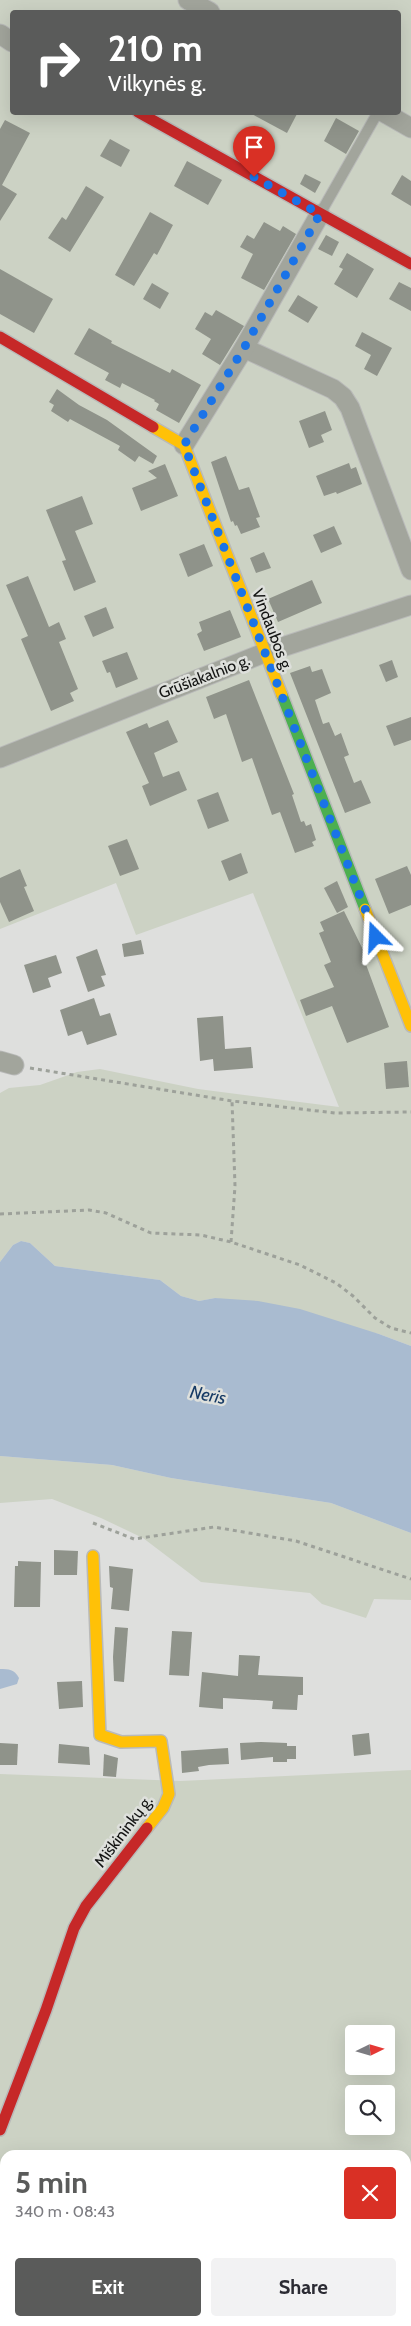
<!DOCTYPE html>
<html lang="en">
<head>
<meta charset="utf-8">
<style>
	body { margin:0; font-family:Cabin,sans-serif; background:#f2f2f3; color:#2b2b33; height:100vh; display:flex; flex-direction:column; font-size:19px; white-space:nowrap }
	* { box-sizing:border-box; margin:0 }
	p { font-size:16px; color:#7c7c81 }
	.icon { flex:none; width:28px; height:28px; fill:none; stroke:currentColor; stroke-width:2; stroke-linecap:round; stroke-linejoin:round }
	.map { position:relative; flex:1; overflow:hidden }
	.panel { position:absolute; left:0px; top:2150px; width:411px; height:176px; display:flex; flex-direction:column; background:#fff; border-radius:15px 15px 0 0; box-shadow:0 5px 20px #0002 }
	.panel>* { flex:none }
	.hud { position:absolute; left:10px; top:10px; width:391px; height:105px; border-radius:5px; box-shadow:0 5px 20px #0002; background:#5a5b5a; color:#fff; overflow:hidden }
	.needle { width:32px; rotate:85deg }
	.buttons { position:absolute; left:345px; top:2025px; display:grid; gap:10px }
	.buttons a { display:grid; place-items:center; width:50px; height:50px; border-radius:5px; background:#fff; box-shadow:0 5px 20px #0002; font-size:25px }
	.pin { position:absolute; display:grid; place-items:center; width:42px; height:42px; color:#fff; margin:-51px -21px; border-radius:50% 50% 50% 0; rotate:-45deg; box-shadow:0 0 5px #0007 }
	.pin .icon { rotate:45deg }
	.me { position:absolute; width:55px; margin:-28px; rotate:339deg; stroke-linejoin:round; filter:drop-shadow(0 0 4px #0008) }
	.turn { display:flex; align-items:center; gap:18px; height:105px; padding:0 15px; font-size:22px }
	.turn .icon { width:65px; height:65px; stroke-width:2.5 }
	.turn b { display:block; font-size:35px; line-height:42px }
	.round { display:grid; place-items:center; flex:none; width:52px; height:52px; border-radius:5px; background:#f2f2f3 }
	.overview { display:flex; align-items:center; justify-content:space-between; height:85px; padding:0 15px }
	h1 { font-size:30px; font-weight:700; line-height:38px; color:#5a5b5a }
	.cta { display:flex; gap:10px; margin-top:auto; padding:10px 15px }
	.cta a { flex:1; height:58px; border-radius:5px; background:#5a5b5a; color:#fff; font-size:20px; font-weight:700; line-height:58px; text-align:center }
	.cta a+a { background:#f2f2f3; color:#2b2b33 }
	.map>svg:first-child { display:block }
	.green { fill:#ccd2c4; fill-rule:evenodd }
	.water { fill:#a9bbd0 }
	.building { fill:#8f938a }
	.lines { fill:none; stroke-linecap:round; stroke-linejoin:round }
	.lane-casing { stroke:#b9bab9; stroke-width:12 }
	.street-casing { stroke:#b9bab9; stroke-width:21 }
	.fast-casing { stroke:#b9bab9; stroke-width:14 }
	.slow-casing { stroke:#b9bab9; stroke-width:14 }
	.jam-casing { stroke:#b9bab9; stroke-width:14 }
	.path { stroke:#9da19a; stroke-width:3; stroke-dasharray:4 4; stroke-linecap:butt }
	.lane { stroke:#a2a59c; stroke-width:10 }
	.street { stroke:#a2a59c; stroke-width:19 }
	.fast { stroke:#4caf50; stroke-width:11 }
	.slow { stroke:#ffc107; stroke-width:11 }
	.jam { stroke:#c62828; stroke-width:11 }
	.route { stroke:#1a73e8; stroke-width:9; stroke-dasharray:0 16.2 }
	.labels { text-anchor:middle; stroke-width:5; stroke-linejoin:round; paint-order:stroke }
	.street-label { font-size:16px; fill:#131413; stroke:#dee0dc }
	.water-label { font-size:18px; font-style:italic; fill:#173b65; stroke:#dee0dc }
</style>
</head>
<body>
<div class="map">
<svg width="411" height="2326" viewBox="0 0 411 2326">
	<rect width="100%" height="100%" fill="#dedfdd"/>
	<!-- green -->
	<g class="green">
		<path d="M 0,0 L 411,0 L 411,1346 L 379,1334 L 215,1298 L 199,1301 L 181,1296 L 160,1280 L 55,1266 L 30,1243 L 21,1241 L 13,1245 L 0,1262 L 0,1093 L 9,1088 L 40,1085 L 77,1072 L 100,1069 L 198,1089 L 339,1107 L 253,893 L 136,935 L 116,883 L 0,929 ZM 12,12 L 399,12 L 399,112 L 12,112 Z"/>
		<path d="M 0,1456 L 112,1465 L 171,1478 L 331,1503 L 411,1533 L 411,1600 L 374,1599 L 366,1618 L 322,1604 L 310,1593 L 201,1582 L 143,1538 L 101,1518 L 52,1499 L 0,1503 Z"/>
		<path d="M 411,1770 L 411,2302 L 406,2304 L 406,2155 L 5,2155 L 5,2257 L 0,2256 L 0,1774 L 181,1781 ZM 354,2034 L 386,2034 L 386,2066 L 354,2066 ZM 354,2094 L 386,2094 L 386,2126 L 354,2126 Z"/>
		<path d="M 202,2321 L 366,2321 L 355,2326 L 220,2326 Z"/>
	</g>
	<!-- water -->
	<g class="water">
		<path d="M 21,1241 L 30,1243 L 55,1266 L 160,1280 L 181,1296 L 199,1301 L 215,1298 L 258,1301 L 300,1309 L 379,1334 L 411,1346 L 411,1533 L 331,1503 L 171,1478 L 112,1465 L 0,1456 L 0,1262 L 13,1245 Z"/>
		<path d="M 0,1669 C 9,1669 14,1669 19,1678 L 17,1684 L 0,1689 Z"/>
	</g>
	<!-- building -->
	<g class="building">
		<path d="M 248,112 L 298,112 L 287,133 Z"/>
		<path d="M 336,118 L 359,131 L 346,154 L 324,141 Z"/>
		<path d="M 5,120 L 30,133 L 2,185 L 17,194 L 0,221 L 0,129 Z"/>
		<path d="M 110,139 L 130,150 L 121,167 L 100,156 Z"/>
		<path d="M 187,161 L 222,180 L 208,205 L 174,186 Z"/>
		<path d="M 305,174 L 321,182 L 315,193 L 300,184 Z"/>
		<path d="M 402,175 L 411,181 L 411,206 L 391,194 Z"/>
		<path d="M 86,186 L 104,197 L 70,252 L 48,238 L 62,217 L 66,220 Z"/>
		<path d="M 150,212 L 173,225 L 157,255 L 154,253 L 134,286 L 115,275 Z"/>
		<path d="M 264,222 L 280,231 L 283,226 L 296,234 L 264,290 L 241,278 L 253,254 L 240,247 L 247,235 L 254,239 Z"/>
		<path d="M 326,235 L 339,242 L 332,256 L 318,249 Z"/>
		<path d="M 347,253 L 374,269 L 357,298 L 334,284 L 343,269 L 339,267 Z"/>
		<path d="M 0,269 L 53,299 L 34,333 L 0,314 Z"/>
		<path d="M 399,282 L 411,288 L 411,311 L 389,299 Z"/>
		<path d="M 152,283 L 169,293 L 160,309 L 143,299 Z"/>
		<path d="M 298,295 L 318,307 L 308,323 L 288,311 Z"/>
		<path d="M 216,310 L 244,326 L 220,365 L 202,354 L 211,339 L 195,329 L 205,312 L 212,316 Z"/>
		<path d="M 89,328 L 112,341 L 111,343 L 170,373 L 172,369 L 201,385 L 179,423 L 156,410 L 159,404 L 154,401 L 155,400 L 122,383 L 120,388 L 105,380 L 109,373 L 74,354 Z"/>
		<path d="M 362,332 L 392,348 L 377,376 L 364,369 L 371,355 L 355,346 Z"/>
		<path d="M 57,389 L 79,405 L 107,420 L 157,456 L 153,464 L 139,456 L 135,462 L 118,450 L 120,446 L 70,419 L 68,422 L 51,411 L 54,405 L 49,402 Z"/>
		<path d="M 325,411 L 332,430 L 321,435 L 324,442 L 309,448 L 299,421 Z"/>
		<path d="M 226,456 L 239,490 L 249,487 L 260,517 L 256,518 L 260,527 L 241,534 L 237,525 L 235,526 L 233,521 L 231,522 L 211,462 Z"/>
		<path d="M 349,463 L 351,469 L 356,467 L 362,484 L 337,494 L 336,492 L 324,496 L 316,476 Z"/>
		<path d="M 165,464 L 178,496 L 141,511 L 132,488 L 157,478 L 148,471 Z"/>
		<path d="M 82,496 L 93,524 L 75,531 L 96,582 L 74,591 L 62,561 L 66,560 L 46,510 Z"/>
		<path d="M 334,526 L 342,544 L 321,553 L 313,535 Z"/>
		<path d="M 204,544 L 213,566 L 188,577 L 179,554 Z"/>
		<path d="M 264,552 L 271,568 L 256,573 L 250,558 Z"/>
		<path d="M 28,576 L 49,627 L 59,622 L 66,639 L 59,642 L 78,689 L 70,693 L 74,701 L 51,711 L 21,639 L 28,636 L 6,585 Z"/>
		<path d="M 312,580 L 322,603 L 278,622 L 268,599 Z"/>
		<path d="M 106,607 L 114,628 L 93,637 L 84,616 Z"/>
		<path d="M 230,610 L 241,637 L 204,651 L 197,634 L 202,631 L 199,622 Z"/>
		<path d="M 127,652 L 138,679 L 116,688 L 110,672 L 107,673 L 102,661 Z"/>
		<path d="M 392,660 L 398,677 L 386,682 L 379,665 Z"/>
		<path d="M 310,666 L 312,672 L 322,669 L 331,693 L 315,700 L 323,724 L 329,722 L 335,736 L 341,733 L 349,755 L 344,757 L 354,783 L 361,780 L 371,803 L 345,813 L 290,673 Z"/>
		<path d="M 249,680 L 294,794 L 292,795 L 301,822 L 304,821 L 306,826 L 311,824 L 316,840 L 312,842 L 314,846 L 295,853 L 280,812 L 272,815 L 252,758 L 242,762 L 226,714 L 214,719 L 206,697 Z"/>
		<path d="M 411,717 L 411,740 L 394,746 L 386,726 Z"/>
		<path d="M 168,720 L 178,742 L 154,753 L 163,777 L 179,771 L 187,790 L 150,806 L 142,786 L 149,783 L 126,732 L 147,723 L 149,728 Z"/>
		<path d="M 218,792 L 229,821 L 208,829 L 197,800 Z"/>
		<path d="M 127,839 L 139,869 L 120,876 L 108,846 Z"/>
		<path d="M 241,853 L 248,873 L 229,881 L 221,861 Z"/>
		<path d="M 407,866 L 411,875 L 411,905 L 389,914 L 375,879 Z"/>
		<path d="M 20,869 L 27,886 L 24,887 L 34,911 L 9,922 L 0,902 L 0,878 Z"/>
		<path d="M 337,881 L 348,907 L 337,913 L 324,888 Z"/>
		<path d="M 344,911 L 367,958 L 364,959 L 389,1027 L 347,1043 L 332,1006 L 306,1016 L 300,1000 L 334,987 L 324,965 L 331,962 L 319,933 L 324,931 L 320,922 Z"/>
		<path d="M 141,940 L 144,954 L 124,957 L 122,944 Z"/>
		<path d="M 97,949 L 106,975 L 101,976 L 105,986 L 88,992 L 76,957 Z"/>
		<path d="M 56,955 L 62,973 L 48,978 L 51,987 L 33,993 L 24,965 Z"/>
		<path d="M 94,998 L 100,1016 L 110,1013 L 117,1035 L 87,1045 L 82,1031 L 68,1036 L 60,1010 Z"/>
		<path d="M 223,1016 L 225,1049 L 251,1047 L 253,1068 L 214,1071 L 213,1059 L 200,1061 L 197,1018 Z"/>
		<path d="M 407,1061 L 409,1087 L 386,1089 L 384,1063 Z"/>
		<path d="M 54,1550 L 78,1551 L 77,1575 L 54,1575 Z"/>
		<path d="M 18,1561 L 41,1562 L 40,1607 L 14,1607 L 15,1566 L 18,1566 Z"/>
		<path d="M 109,1566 L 133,1569 L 129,1611 L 111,1609 L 113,1588 L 110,1587 Z"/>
		<path d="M 115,1627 L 128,1628 L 124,1682 L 114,1681 L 113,1657 Z"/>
		<path d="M 172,1631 L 192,1632 L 189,1676 L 169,1675 Z"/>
		<path d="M 239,1655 L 260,1656 L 258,1675 L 303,1677 L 303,1695 L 298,1695 L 297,1710 L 272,1709 L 273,1701 L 223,1698 L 223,1709 L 199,1707 L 202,1672 L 238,1676 Z"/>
		<path d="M 82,1681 L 83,1707 L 59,1709 L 57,1682 Z"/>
		<path d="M 369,1733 L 371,1754 L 354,1756 L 352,1735 Z"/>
		<path d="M 261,1742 L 287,1743 L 287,1746 L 296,1746 L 296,1759 L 287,1759 L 287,1762 L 273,1762 L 273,1757 L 241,1760 L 240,1743 Z"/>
		<path d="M 0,1743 L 18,1744 L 17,1765 L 0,1765 Z"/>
		<path d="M 59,1744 L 89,1747 L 90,1765 L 58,1763 Z"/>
		<path d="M 228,1748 L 229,1764 L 209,1765 L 198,1767 L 199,1771 L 182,1773 L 181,1751 Z"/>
		<path d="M 104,1754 L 118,1758 L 116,1777 L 103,1776 Z"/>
	</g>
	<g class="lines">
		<defs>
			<path id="lane" d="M 320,214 L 378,112"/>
			<g id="street">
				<path d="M 188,0 L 210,12"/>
				<path d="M 0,34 L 12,42"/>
				<path d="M 383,112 L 411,128"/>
				<path d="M 244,348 L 333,389 L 343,397 L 350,408 L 411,570"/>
				<path d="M 184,445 L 244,348 L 320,214"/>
				<path d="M 0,758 L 264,653 L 411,605"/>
				<path d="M 0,1061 L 14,1065"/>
			</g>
			<g id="fast">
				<path d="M 282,695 L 365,909"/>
				<path d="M 103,2321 L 118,2326"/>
			</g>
			<g id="slow">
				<path d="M 153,427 L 184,445 L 282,695"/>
				<path d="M 365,909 L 411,1026"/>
				<path d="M 93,1556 L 100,1735 L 121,1742 L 161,1741 L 169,1794 L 163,1808 L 147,1828"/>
				<path d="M 0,2284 L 5,2286"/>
			</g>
			<g id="jam">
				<path d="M 138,112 L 411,264"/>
				<path d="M 0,337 L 153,427"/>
				<path d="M 0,2130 L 46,2010 L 74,1928 L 86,1906 L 147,1828"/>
				<path d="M 15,2321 L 27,2326"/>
			</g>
		</defs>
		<!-- lane casing -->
		<use href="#lane" class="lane-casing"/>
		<!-- street casing -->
		<use href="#street" class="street-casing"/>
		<!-- fast casing -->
		<use href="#fast" class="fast-casing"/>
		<!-- slow casing -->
		<use href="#slow" class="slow-casing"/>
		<!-- jam casing -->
		<use href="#jam" class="jam-casing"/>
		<!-- path -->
		<g class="path">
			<path d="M 30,1068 L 232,1101 L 335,1113 L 411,1112"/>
			<path d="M 0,1214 L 89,1210 L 106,1213 L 151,1233 L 201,1235 L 231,1242 L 300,1265 L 336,1283 L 353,1296 L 375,1318 L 391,1328 L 411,1333"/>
			<path d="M 231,1242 L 235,1186 L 232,1101"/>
			<path d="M 93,1523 L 134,1539 L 214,1527 L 296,1541 L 411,1579"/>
			<path d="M 406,2190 L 411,2187"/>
			<path d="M 0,2223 L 5,2223"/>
		</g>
		<!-- lane -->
		<use href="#lane" class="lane"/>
		<!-- street -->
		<use href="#street" class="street"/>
		<!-- fast -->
		<use href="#fast" class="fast"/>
		<!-- slow -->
		<use href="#slow" class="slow"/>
		<!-- jam -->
		<use href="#jam" class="jam"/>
	</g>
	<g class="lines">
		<!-- route -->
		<path class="route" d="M 254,177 L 320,214 L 244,348 L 184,445 L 376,937"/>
	</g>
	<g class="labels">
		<!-- street labels -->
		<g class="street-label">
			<text transform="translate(273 630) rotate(69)" y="6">Vindaubos g.</text>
			<text transform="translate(204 676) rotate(-21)" y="6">Grūšiakalnio g.</text>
			<text transform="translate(123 1831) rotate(-53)" y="6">Miškininkų g.</text>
		</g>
		<!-- water labels -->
		<g class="water-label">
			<text transform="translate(208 1395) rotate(11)" y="6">Neris</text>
		</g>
	</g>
</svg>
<div class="buttons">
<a><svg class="needle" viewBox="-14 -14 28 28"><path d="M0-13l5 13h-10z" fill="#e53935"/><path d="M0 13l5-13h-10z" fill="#7c7c81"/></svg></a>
<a><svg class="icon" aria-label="search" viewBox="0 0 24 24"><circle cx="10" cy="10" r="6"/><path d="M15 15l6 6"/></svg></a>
</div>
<div class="pin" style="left:254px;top:177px;background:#d93025"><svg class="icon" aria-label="arrive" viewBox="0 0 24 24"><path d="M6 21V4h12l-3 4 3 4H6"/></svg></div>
<svg class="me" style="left:376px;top:937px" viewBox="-20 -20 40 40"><path d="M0-17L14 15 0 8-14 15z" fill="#1a73e8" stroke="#fff" stroke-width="4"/></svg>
<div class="hud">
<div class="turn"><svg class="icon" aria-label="right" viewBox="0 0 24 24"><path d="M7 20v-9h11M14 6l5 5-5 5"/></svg><div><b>210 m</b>Vilkynės g.</div></div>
</div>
<section class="panel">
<div class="overview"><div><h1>5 min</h1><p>340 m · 08:43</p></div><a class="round" style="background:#d93025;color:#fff"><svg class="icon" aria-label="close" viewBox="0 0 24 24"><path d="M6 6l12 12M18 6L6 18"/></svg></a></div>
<div class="cta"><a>Exit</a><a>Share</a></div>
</section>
</div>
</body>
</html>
